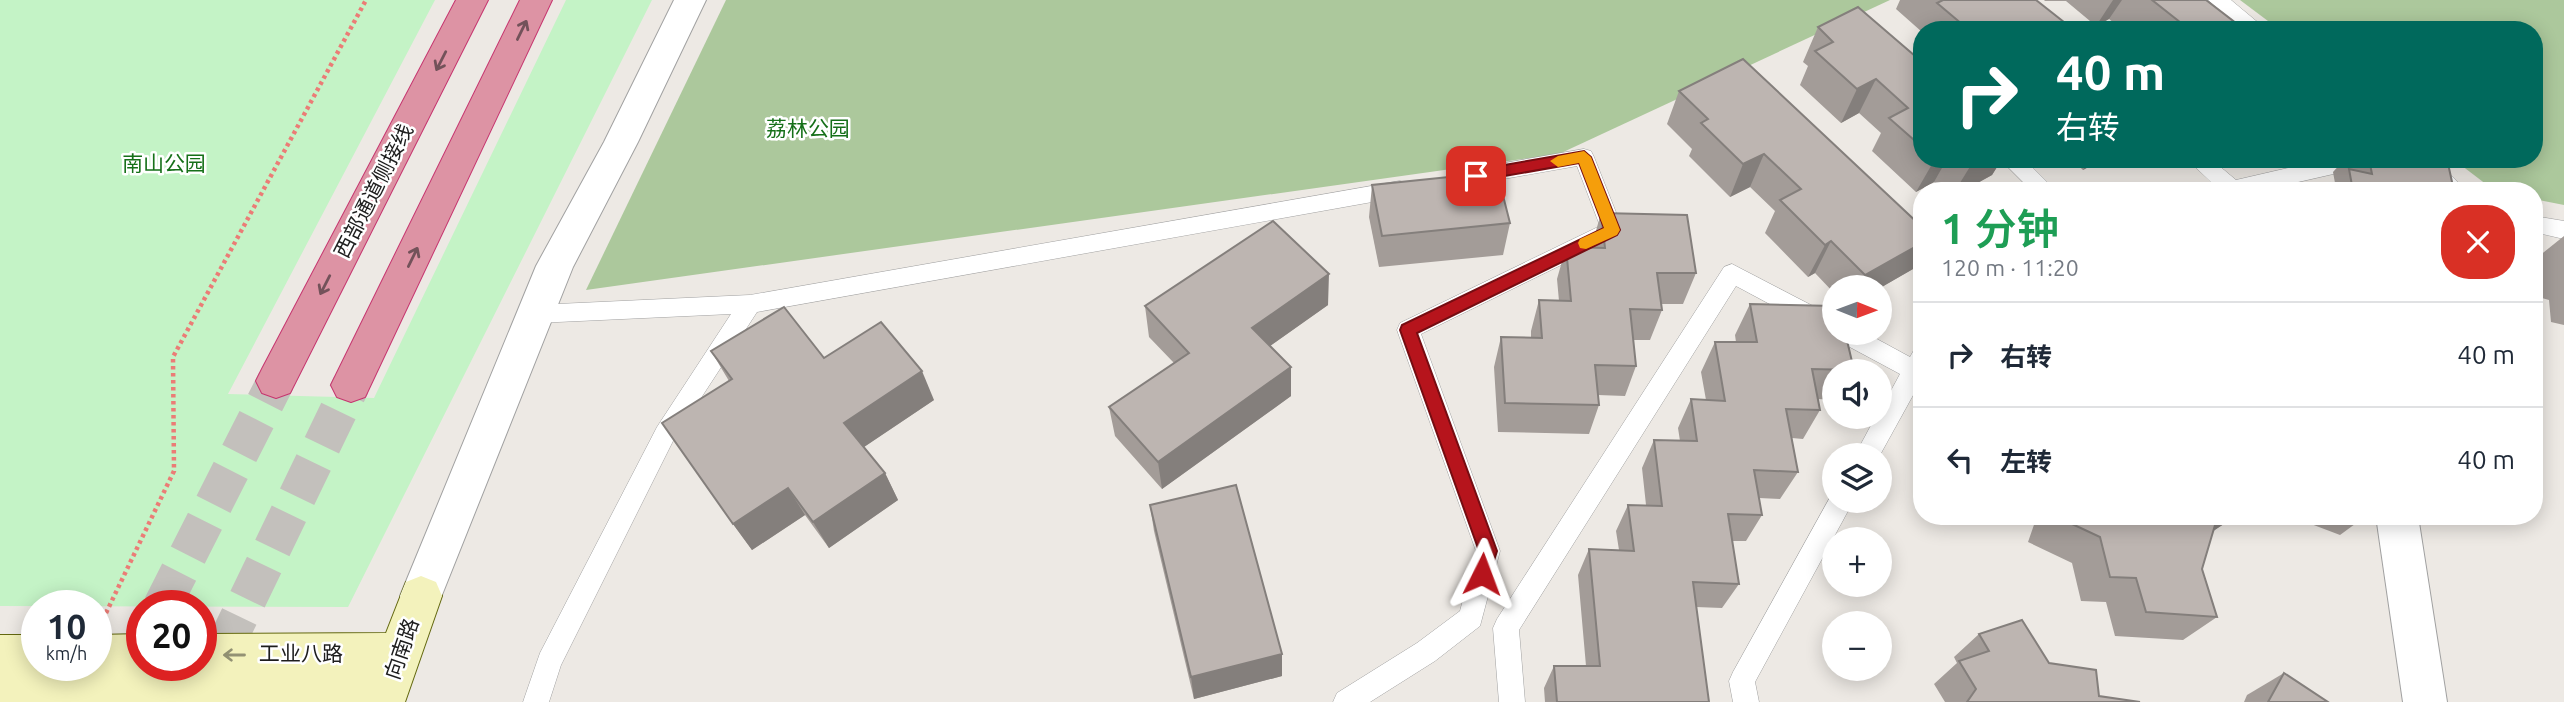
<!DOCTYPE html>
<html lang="zh">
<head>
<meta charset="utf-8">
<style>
	body { margin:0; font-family:Ubuntu,"Noto Sans SC",sans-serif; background:#f2f2f3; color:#1f2937; height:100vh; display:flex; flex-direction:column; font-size:26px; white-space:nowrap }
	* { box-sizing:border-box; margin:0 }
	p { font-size:23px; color:#747a83 }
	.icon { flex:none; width:38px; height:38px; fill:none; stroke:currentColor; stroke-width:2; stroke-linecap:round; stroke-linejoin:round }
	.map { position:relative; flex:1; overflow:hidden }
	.drawer { position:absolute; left:1913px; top:182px; width:630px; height:343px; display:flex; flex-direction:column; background:#fff; border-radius:28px; box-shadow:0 4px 18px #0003 }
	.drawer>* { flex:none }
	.banner { position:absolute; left:1913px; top:21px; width:630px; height:147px; border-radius:28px; box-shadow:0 4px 18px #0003; background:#00695c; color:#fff; overflow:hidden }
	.needle { width:46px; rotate:91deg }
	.fabs { position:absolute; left:1822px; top:275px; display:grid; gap:14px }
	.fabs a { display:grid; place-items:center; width:70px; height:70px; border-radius:50%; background:#fff; box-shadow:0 4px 18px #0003; font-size:35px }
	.speed { position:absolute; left:21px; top:590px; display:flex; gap:14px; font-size:35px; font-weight:700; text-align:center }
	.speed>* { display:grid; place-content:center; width:91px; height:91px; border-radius:50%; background:#fff; box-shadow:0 4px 18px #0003; line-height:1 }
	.speed small { font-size:18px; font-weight:400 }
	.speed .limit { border:10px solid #d22; background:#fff; color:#111 }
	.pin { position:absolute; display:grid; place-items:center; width:60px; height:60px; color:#fff; margin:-30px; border-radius:14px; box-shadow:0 4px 10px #0006 }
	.me { position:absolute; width:77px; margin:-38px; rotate:3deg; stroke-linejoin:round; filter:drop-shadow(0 0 5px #0008) }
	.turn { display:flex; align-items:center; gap:24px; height:147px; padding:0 28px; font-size:32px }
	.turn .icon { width:91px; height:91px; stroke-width:2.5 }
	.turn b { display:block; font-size:49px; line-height:60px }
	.round { display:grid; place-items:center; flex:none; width:74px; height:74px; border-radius:28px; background:#f2f2f3 }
	.headline { display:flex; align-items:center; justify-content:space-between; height:119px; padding:0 28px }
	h1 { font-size:42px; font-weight:600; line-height:52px; color:#1e9e55 }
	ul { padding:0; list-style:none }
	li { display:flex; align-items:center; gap:21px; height:105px; padding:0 28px; border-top:2px solid #e0e1e3 }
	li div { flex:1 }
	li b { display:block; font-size:26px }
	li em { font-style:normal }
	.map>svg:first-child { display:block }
	.forest { fill:#acc89c }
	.park { fill:#c4f3c6 }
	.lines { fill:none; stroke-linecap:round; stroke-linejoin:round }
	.highway-tunnel { stroke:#c3c0bc; stroke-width:38; stroke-dasharray:38 19; stroke-linecap:butt }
	.lane-casing { stroke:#a1a1a1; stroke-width:1 }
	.street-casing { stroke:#a1a1a1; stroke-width:2 }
	.secondary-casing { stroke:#63680f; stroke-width:2 }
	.highway-casing { stroke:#c6356f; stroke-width:2 }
	.path { stroke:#eb7c76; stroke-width:4.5; stroke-dasharray:3.5 3.5; stroke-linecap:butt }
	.lane { fill:#fff; fill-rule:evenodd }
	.street { fill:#fff; fill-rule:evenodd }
	.secondary { fill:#f3f2bc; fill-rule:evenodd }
	.highway { fill:#dd93a4; fill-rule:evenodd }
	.wall { fill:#a39c98 }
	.shaded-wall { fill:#847f7c }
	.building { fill:#bdb5b1; stroke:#847f7c; stroke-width:2 }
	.oneway { stroke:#73525a }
	.oneway2 { stroke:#939274 }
	.route { fill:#b6141c; stroke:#760d12; stroke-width:2 }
	.slow { fill:#f59e0b }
	.labels { text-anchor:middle; stroke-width:5; stroke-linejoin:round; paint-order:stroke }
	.park-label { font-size:21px; fill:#167019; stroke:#fff }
	.street-label { font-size:21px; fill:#1d1d1d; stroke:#fff }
</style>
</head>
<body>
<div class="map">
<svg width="2564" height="702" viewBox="0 0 2564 702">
	<rect width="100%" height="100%" fill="#ede9e4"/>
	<!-- forest -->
	<g class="forest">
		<path d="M 726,0 L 1890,0 L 1559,154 L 586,290 Z"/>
		<path d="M 2240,0 L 2564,0 L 2564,205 L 2534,199 L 2534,191 L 2495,191 L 2453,159 L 2534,159 L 2534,30 L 2280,30 Z"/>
	</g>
	<!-- park -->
	<path class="park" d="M 0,0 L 435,0 L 228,394 L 374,398 L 566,0 L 652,0 L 348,607 L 0,606 Z"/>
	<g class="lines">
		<!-- highway-tunnel -->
		<g class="highway-tunnel">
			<path d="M 162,606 L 276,381"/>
			<path d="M 198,702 L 351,385"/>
		</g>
		<defs>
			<g id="lane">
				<path d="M 2208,0 L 2231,0 L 2267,30 L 2243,30 Z"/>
				<path d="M 1584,149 L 1591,151 L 1594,157 L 1623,230 L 1620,236 L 1421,334 L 1500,551 L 1480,626 L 1435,661 L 1370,702 L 1333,702 L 1337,693 L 1417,643 L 1460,611 L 1476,551 L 1397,330 L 1400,323 L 1600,226 L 1577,166 L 1464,186 L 1457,184 L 1454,178 L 1457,172 L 1464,170 Z"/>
				<path d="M 2000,159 L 2024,159 L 2056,191 L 2032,191 Z"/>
				<path d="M 2187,159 L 2211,159 L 2236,180 L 2327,159 L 2374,159 L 2371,165 L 2364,167 L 2259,191 L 2212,191 L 2214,185 Z"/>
				<path d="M 2412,159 L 2436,159 L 2466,191 L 2442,191 Z"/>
				<path d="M 1400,181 L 1407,183 L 1411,189 L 1407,195 L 1400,197 L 757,312 L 673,441 L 561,665 L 549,702 L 523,702 L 540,653 L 657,427 L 731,314 L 536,323 L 528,321 L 525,314 L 528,307 L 536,305 L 750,295 Z"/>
				<path d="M 2534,216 L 2564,221 L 2564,239 L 2534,232 Z"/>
				<path d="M 1732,264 L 1834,317 L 1834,332 L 1864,332 L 1910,357 L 1914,350 L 1922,348 L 1922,379 L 1880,455 L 1855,455 L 1876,416 L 1880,416 L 1880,411 L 1900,374 L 1736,286 L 1519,630 L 1525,702 L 1499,702 L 1493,628 L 1497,619 L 1724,267 Z"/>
				<path d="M 1833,492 L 1834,500 L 1854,500 L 1755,682 L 1759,702 L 1733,702 L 1729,681 L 1733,672 Z"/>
			</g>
			<g id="street">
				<path d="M 674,0 L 706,0 L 638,142 L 573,267 L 436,610 L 421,616 L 406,610 L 400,596 L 536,266 L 604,142 Z"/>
				<path d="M 2376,516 L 2418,516 L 2447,702 L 2403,702 Z"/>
			</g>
			<path id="secondary" d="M 421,576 L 436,582 L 442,596 L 405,702 L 0,702 L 0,635 L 37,635 L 37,665 L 55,665 L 51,671 L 81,671 L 78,665 L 96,665 L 96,635 L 142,634 L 142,665 L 160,665 L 155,671 L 187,671 L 183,665 L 201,665 L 201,634 L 386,633 L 406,582 Z"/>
			<g id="highway">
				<path d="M 456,0 L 488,0 L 290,393 L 276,398 L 262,393 L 256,381 L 262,369 Z"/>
				<path d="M 520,0 L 552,0 L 365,397 L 351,402 L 337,397 L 331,385 Z"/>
			</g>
		</defs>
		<!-- lane casing -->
		<use href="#lane" class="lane-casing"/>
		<!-- street casing -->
		<use href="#street" class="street-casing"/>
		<!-- secondary casing -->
		<use href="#secondary" class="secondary-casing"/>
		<!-- highway casing -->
		<use href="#highway" class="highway-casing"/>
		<!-- path -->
		<path class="path" d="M 106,613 L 174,471 L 173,357 L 366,0"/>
		<!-- lane -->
		<use href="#lane" class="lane"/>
		<!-- street -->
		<use href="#street" class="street"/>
		<!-- secondary -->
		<use href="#secondary" class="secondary"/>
		<!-- highway -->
		<use href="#highway" class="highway"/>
	</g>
	<!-- wall -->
	<g class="wall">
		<path d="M 1900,0 L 2036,0 L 2074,30 L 1922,30 L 1922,32 L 1896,9 Z"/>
		<path d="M 2044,0 L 2206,0 L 2236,23 L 2256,30 L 2123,30 L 2109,19 L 2096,26 L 2066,1 L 2045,1 Z"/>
		<path d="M 1818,27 L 1922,62 L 1922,159 L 2002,159 L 1992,175 L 1963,191 L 1944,191 L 1934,182 L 1916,192 L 1872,151 L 1881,133 L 1859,113 L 1841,123 L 1800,85 L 1808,66 L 1803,62 Z"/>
		<path d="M 1679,91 L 1922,227 L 1922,255 L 1913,269 L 1880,288 L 1834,287 L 1834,293 L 1815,273 L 1808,277 L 1765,233 L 1775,211 L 1750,187 L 1730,197 L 1689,156 L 1692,149 L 1667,124 Z"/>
		<path d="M 2071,159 L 2103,159 L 2083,170 Z"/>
		<path d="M 2345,159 L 2447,159 L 2454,191 L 2328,191 L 2335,183 L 2333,172 Z"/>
		<path d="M 1372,185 L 1510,223 L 1503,255 L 1379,267 L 1369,217 Z"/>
		<path d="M 1601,213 L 1696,273 L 1683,304 L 1661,304 L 1662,310 L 1650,340 L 1633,340 L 1636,366 L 1625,396 L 1598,395 L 1599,405 L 1589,434 L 1498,432 L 1494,367 L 1501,337 L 1531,338 L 1531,331 L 1539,300 L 1559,301 L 1557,279 L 1566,247 L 1592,248 L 1592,245 Z"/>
		<path d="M 2564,236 L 2564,325 L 2551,322 L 2549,300 L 2534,296 L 2534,260 Z"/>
		<path d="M 1750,304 L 1854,370 L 1834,371 L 1834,400 L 1818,399 L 1820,410 L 1803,439 L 1792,438 L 1798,472 L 1780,499 L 1759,498 L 1762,515 L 1746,541 L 1732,541 L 1739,584 L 1722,608 L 1696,607 L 1709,702 L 1545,702 L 1544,688 L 1554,666 L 1586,666 L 1578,575 L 1589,549 L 1619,550 L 1616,531 L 1628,505 L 1646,505 L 1642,468 L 1654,440 L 1680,441 L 1678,428 L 1691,399 L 1706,400 L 1701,372 L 1715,342 L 1736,342 L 1735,335 Z"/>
		<path d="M 1328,305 L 1270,346 L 1291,396 L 1162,489 L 1115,436 L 1109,407 L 1174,363 L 1149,337 L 1145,306 Z"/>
		<path d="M 711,351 L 824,358 L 934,400 L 864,447 L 885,473 L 898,500 L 829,548 L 805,515 L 752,550 L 733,524 L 729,381 Z"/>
		<path d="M 1150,505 L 1282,676 L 1194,699 L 1154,531 Z"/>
		<path d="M 2037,516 L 2257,516 L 2236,516 L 2213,531 L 2202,569 L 2217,617 L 2183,640 L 2115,636 L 2106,602 L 2081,601 L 2072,563 L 2028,542 Z"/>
		<path d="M 2290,516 L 2366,516 L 2340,535 Z"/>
		<path d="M 1979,634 L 2049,663 L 2099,696 L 2140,702 L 1945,702 L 1934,684 L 1957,663 L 1954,657 Z"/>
		<path d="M 2284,673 L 2328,702 L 2244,702 L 2247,695 Z"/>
	</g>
	<!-- shaded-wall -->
	<g class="shaded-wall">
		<path d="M 2113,0 L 2122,0 L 2109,19 L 2096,26 Z"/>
		<path d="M 1876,79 L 1859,113 L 1841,123 L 1857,89 Z"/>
		<path d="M 1764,154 L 1750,187 L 1730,197 L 1743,164 Z"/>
		<path d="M 1935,159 L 1947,159 L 1934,182 L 1916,192 Z"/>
		<path d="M 1981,159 L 2002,159 L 1992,175 L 1963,191 L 1955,191 L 1971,165 Z"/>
		<path d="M 2091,159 L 2103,159 L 2083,170 Z"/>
		<path d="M 1831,241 L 1815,273 L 1808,277 L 1825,245 Z"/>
		<path d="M 1922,243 L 1922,255 L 1913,269 L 1880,288 L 1858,287 L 1865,275 Z"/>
		<path d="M 1329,274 L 1328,305 L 1253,358 L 1252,328 Z"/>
		<path d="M 1291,367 L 1291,396 L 1162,489 L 1158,462 Z"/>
		<path d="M 922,371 L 934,400 L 858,451 L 844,423 Z"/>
		<path d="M 885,473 L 898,500 L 829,548 L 813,522 Z"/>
		<path d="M 788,488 L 805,515 L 752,550 L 733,524 Z"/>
		<path d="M 2228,516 L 2236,516 L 2183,551 L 2215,525 Z"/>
		<path d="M 1282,654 L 1282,676 L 1194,699 L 1191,677 Z"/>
	</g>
	<!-- building -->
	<g class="building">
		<path d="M 1943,0 L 2036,0 L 2074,30 L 1969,30 L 1937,3 Z"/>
		<path d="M 2152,0 L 2206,0 L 2236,23 L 2256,30 L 2190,30 Z"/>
		<path d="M 1858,7 L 1922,62 L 1922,147 L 1889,118 L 1908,108 L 1876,79 L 1857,89 L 1815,51 L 1833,42 L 1818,27 Z"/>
		<path d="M 1743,59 L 1922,227 L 1922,243 L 1865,275 L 1831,241 L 1825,245 L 1780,200 L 1801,189 L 1764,154 L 1743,164 L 1701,123 L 1708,119 L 1679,91 Z"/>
		<path d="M 1965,159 L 1981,159 L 1971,165 Z"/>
		<path d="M 2369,159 L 2447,159 L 2454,191 L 2353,191 L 2349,169 L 2372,174 Z"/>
		<path d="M 1497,172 L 1510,223 L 1382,236 L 1372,185 Z"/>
		<path d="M 1601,213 L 1687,215 L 1696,273 L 1657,273 L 1662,310 L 1630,309 L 1636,366 L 1595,365 L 1599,405 L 1505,403 L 1501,337 L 1542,338 L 1539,300 L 1571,301 L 1566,247 L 1605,248 Z"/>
		<path d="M 1273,221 L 1329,274 L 1252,328 L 1291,367 L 1158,462 L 1109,407 L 1189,353 L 1145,306 Z"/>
		<path d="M 1750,304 L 1834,306 L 1834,332 L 1845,332 L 1854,370 L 1812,369 L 1820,410 L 1786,409 L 1798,472 L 1754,470 L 1762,515 L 1728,514 L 1739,584 L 1693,582 L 1709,702 L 1557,702 L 1554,666 L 1600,666 L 1589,549 L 1634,551 L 1628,505 L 1662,506 L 1654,440 L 1697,441 L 1691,399 L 1725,401 L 1715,342 L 1757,342 Z"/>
		<path d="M 784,307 L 824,358 L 881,322 L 922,371 L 844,423 L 885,473 L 813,522 L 788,488 L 733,524 L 662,423 L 732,379 L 711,351 Z"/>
		<path d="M 1236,485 L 1282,654 L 1191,677 L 1150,505 Z"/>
		<path d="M 2055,516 L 2228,516 L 2215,525 L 2202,569 L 2217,617 L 2146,612 L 2136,578 L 2110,577 L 2100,537 Z"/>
		<path d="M 2022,620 L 2049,663 L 2096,670 L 2099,696 L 2140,702 L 1967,702 L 1976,689 L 1959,661 L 1989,651 L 1979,634 Z"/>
		<path d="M 2284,673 L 2328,702 L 2268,702 Z"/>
	</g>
	<!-- one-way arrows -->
	<defs><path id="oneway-shaft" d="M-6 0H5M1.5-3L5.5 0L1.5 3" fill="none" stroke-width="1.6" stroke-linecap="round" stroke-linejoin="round" transform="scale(1.75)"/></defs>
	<g class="oneway">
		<use href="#oneway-shaft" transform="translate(522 30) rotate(-64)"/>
		<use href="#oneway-shaft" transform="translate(441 61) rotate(117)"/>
		<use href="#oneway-shaft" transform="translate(413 257) rotate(-64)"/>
		<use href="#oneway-shaft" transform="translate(325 285) rotate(117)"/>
	</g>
	<use class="oneway2" href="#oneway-shaft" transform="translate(234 655) rotate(180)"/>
	<!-- route -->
	<path class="route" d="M 1584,151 L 1591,157 L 1620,230 L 1617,235 L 1417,333 L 1497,551 L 1488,579 L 1482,582 L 1476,579 L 1473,574 L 1479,551 L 1400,330 L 1402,325 L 1604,228 L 1579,163 L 1476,181 L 1469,176 L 1476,170 Z"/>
	<!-- slow -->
	<path class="slow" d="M 1584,151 L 1591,157 L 1620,230 L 1617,235 L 1586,249 L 1580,248 L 1578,243 L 1580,239 L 1604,228 L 1579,163 L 1558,167 L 1550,161 L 1558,156 Z"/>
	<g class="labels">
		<!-- park labels -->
		<g class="park-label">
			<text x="808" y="136">荔林公园</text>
			<text x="164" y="171">南山公园</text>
		</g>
		<!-- street labels -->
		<g class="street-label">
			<text transform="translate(374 191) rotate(-63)" y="7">西部通道侧接线</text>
			<text transform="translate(402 649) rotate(-71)" y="7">向南路</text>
			<text x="301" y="661">工业八路</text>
		</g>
	</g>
</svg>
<div class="fabs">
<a><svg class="needle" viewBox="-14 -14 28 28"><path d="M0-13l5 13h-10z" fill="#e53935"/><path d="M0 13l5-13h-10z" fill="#747a83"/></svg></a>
<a><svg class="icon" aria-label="sound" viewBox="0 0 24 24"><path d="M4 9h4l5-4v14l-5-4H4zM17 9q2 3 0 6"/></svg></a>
<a><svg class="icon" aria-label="layers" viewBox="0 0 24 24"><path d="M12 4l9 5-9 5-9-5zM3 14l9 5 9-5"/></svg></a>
<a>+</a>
<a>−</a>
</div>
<div class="speed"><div>10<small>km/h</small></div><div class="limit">20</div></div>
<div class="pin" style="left:1476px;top:176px;background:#d93025"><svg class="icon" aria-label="arrive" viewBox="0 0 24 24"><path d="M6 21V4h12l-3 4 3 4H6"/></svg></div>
<svg class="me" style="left:1482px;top:574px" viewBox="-20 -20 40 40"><path d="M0-17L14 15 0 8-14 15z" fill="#b6141c" stroke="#fff" stroke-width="4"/></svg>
<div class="banner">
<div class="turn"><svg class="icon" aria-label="right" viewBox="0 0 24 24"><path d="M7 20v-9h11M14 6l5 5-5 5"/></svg><div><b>40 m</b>右转</div></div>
</div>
<section class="drawer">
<div class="headline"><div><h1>1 分钟</h1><p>120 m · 11:20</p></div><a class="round" style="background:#d93025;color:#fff"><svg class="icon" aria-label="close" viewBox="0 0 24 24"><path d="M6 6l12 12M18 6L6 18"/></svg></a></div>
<ul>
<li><svg class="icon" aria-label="right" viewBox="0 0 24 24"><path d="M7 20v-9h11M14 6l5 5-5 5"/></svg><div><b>右转</b></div><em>40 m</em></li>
<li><svg class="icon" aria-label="left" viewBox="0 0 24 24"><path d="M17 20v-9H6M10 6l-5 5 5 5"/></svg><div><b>左转</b></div><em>40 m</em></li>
</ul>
</section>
</div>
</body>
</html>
